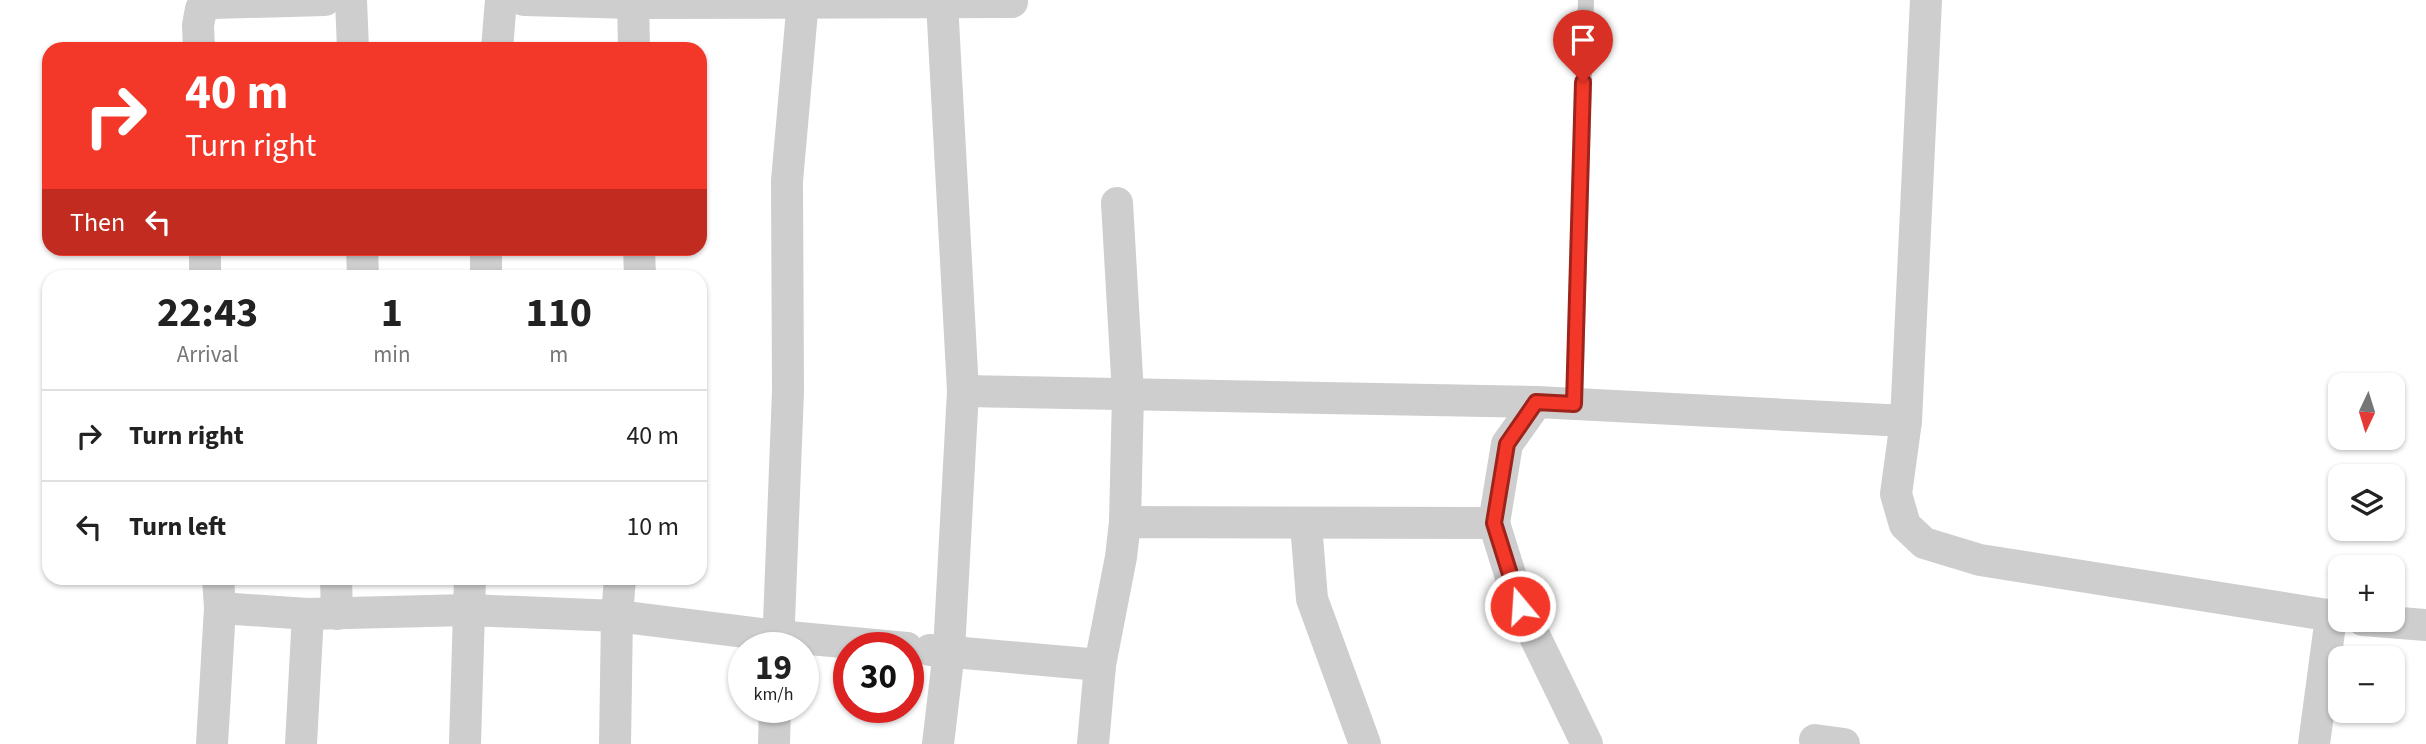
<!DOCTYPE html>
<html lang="en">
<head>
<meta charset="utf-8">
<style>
	body { margin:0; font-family:"Source Sans 3",sans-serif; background:#f6f6f6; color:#222; height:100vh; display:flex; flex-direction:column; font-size:26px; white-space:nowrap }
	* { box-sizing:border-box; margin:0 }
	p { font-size:23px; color:#767676 }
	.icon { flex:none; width:38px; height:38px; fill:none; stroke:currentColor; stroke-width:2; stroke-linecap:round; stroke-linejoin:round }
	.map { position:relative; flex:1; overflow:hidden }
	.side { position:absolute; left:42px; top:270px; width:665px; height:315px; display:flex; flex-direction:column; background:#fff; border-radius:21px; box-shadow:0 2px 5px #0004 }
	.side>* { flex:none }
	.guide { position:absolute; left:42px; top:42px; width:665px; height:214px; border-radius:21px; box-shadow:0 2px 5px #0004; background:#f33729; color:#fff; overflow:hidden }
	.needle { width:46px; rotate:184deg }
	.tools { position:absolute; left:2328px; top:373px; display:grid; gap:14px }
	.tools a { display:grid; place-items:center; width:77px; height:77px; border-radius:14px; background:#fff; box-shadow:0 2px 5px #0004; font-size:35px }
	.speed { position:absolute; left:728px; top:632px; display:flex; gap:14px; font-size:35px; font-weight:700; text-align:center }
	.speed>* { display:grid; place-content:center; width:91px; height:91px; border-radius:50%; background:#fff; box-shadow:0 2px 5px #0004; line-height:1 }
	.speed small { font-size:18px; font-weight:400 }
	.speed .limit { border:10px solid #d22; background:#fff; color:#111 }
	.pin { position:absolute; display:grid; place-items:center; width:60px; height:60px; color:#fff; margin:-72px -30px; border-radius:50% 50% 50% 0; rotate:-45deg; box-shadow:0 0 7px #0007 }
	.pin .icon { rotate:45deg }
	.me { position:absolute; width:77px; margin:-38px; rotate:342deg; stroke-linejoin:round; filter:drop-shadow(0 0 5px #0008) }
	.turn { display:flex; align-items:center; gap:24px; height:147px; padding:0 28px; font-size:32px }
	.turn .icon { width:91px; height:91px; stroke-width:2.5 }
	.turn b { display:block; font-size:49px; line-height:60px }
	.then { display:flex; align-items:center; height:66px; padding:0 28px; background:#0003; gap:14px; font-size:26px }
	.eta { display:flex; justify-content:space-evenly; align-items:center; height:119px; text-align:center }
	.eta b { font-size:42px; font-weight:700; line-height:49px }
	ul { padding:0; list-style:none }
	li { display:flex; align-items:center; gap:21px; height:91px; padding:0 28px; border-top:2px solid #e0e0e0 }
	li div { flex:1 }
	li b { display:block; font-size:26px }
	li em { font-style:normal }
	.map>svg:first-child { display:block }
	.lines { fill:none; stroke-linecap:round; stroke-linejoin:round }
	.service { stroke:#cecece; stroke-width:16 }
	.minor { stroke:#cecece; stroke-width:32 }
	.route-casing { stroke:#9e241b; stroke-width:18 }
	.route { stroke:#f33729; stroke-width:12 }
</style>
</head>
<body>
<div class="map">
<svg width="2426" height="744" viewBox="0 0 2426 744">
	<rect width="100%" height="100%" fill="#fff"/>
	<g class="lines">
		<!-- service -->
		<path class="service" d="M 1575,404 L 1586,0"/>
		<!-- minor -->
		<g class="minor">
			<path d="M 351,0 L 353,49"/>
			<path d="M 524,0 L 633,3 L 1012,2"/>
			<path d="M 633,0 L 634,49"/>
			<path d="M 1926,0 L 1906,421 L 1896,494 L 1905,525 L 1924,543 L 1980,560 L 2340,617"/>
			<path d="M 199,49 L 198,25 L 201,9 L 213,3 L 325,0"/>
			<path d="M 497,49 L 501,0"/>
			<path d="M 1117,203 L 1128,394 L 1125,522"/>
			<path d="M 205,248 L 205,276"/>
			<path d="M 362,248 L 363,276"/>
			<path d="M 486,248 L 486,276"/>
			<path d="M 639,248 L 640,276"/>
			<path d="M 963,391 L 1537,402 L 1906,421"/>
			<path d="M 1537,402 L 1507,444 L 1494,523 L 1520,606 L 1587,744"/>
			<path d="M 1306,524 L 1312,599 L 1365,744"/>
			<path d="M 336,578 L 337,614"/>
			<path d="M 220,608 L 308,614 L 468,610 L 617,616 L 778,636 L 907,648"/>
			<path d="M 2363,620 L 2426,625"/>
			<path d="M 778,648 L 788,391 L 787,181 L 803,0"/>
			<path d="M 930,650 L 1100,665"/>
			<path d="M 1815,740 L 1844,744"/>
			<path d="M 212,744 L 220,608 L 218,578"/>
			<path d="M 301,744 L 308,614"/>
			<path d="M 465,744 L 470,578"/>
			<path d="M 615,744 L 617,616 L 620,578"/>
			<path d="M 774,744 L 775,707"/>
			<path d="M 938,744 L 949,651 L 963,391 L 942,2"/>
			<path d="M 1093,744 L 1100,665 L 1121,557 L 1125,522 L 1494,523"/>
			<path d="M 2314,744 L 2331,617"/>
		</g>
	</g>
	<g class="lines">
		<defs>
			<path id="route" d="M 1520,606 L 1494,523 L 1507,444 L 1536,402 L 1574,404 L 1583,82"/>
		</defs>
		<!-- route casing -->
		<use href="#route" class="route-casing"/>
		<!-- route -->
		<use href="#route" class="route"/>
	</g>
</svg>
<div class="tools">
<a><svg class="needle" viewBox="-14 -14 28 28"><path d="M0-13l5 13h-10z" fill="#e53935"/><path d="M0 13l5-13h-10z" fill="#767676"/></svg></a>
<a><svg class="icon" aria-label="layers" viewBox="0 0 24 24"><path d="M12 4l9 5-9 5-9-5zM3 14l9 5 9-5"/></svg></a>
<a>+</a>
<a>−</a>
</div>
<div class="speed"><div>19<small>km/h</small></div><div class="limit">30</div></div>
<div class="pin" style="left:1583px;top:82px;background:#d93025"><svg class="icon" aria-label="arrive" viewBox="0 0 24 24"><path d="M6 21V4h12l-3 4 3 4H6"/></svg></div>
<svg class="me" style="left:1520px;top:606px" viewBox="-20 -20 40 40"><circle r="17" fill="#f33729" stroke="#fff" stroke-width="3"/><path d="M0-11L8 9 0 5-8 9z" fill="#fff"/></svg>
<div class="guide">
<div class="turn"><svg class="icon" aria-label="right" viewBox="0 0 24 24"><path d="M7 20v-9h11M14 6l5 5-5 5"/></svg><div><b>40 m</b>Turn right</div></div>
<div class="then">Then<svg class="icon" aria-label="left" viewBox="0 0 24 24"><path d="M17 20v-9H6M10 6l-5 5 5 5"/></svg></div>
</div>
<section class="side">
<div class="eta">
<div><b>22:43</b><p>Arrival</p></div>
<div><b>1</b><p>min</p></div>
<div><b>110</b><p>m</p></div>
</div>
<ul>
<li><svg class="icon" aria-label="right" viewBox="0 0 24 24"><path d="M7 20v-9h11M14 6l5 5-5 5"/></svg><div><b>Turn right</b></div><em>40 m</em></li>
<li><svg class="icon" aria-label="left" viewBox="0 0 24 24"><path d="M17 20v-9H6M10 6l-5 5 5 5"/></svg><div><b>Turn left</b></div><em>10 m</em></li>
</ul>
</section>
</div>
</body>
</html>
